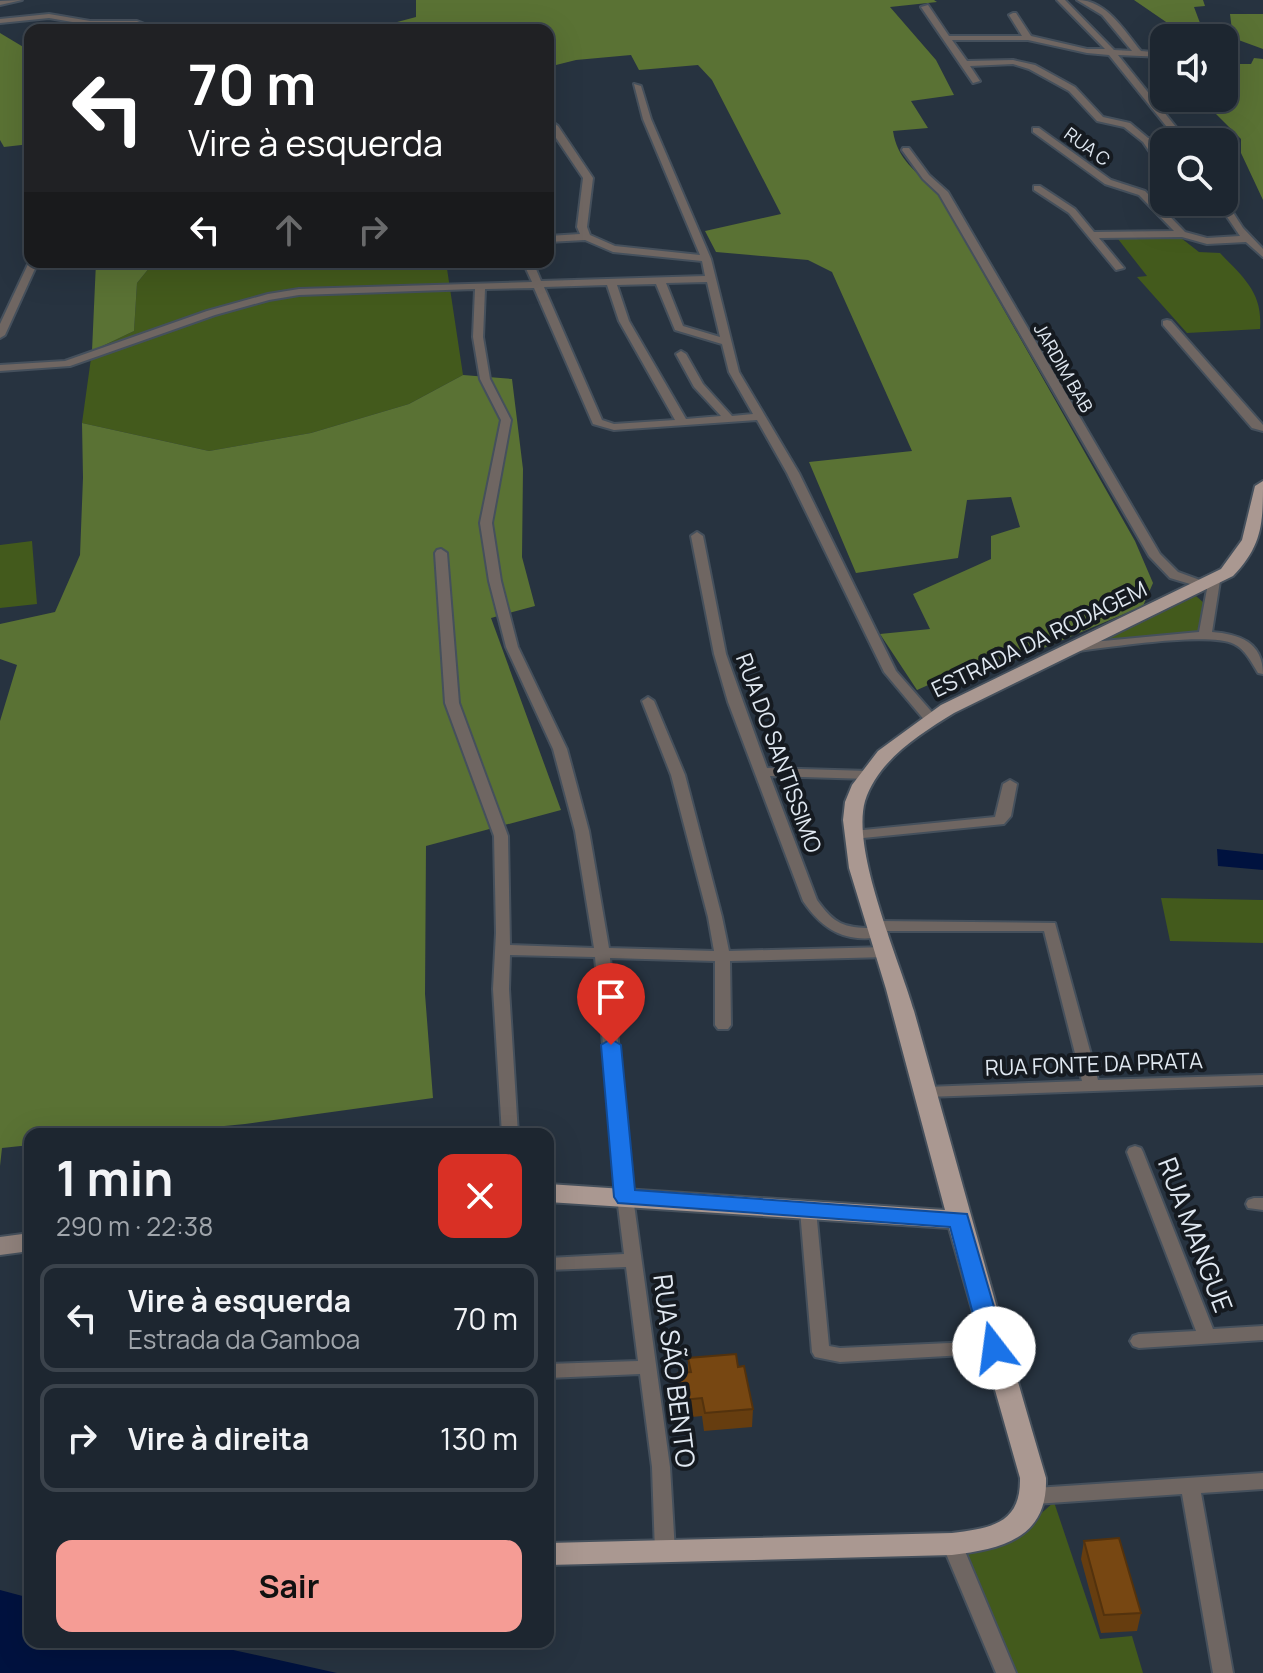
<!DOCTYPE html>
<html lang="pt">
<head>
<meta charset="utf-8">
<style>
	body { margin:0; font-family:Manrope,sans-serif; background:#2a323c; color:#f1f3f6; height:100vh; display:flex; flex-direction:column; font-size:30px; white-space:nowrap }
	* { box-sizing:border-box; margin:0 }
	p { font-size:26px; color:#a0a5ab }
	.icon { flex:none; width:44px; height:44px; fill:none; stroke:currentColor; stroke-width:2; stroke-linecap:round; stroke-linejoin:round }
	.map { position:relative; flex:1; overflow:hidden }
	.drawer { position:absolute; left:24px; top:1128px; width:530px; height:520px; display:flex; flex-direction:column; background:#1d2630; border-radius:16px; box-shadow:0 8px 32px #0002,0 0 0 2px #3b434c }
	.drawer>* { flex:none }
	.banner { position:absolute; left:24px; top:24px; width:530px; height:244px; border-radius:16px; box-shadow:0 8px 32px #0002,0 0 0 2px #3b434c; background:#202124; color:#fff; overflow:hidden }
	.tools { position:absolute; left:1150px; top:24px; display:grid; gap:16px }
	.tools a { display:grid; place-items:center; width:88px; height:88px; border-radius:16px; background:#1d2630; box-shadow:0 8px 32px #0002,0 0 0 2px #3b434c; font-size:40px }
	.pin { position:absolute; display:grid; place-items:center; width:68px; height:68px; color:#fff; margin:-82px -34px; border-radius:50% 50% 50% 0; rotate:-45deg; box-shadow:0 0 8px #0007 }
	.pin .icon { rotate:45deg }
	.me { position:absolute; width:88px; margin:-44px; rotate:345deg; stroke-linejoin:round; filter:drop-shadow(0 0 6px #0008) }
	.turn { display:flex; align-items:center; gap:28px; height:168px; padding:0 32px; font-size:36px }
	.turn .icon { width:104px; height:104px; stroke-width:2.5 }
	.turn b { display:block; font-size:56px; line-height:68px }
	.lanes { display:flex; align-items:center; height:76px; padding:0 32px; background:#0003; justify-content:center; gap:40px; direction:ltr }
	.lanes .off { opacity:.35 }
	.round { display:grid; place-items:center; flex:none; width:84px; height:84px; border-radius:16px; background:#2a323c }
	.summary { display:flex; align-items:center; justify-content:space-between; height:136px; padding:0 32px }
	h1 { font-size:48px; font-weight:700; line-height:60px }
	.cta { display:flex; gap:16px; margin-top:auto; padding:16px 32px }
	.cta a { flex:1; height:92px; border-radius:16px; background:#f59c95; color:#111; font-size:32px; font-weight:700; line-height:92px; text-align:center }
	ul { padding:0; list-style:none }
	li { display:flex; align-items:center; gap:24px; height:108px; margin:0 16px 12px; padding:0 16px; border:4px solid #3b434c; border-radius:16px }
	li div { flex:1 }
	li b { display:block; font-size:30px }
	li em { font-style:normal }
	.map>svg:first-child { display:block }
	.green { fill:#435a1c }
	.forest { fill:#5a7234 }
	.water { fill:#00123f }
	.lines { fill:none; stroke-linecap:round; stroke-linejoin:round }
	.street-casing { stroke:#45505c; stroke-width:4 }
	.secondary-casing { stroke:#45505c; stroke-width:4 }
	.primary-casing { stroke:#45505c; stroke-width:4 }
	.street { fill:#6f6662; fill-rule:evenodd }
	.secondary { fill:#90827c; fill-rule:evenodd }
	.primary { fill:#aa9891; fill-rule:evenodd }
	.wall { fill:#663d0f }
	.building { fill:#774712; stroke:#53320d; stroke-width:2 }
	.route { fill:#1a73e8; stroke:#114b97; stroke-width:2 }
	.labels { text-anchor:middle; stroke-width:8; stroke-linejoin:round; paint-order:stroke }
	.far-street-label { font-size:18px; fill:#e0e8f1; stroke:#151a20 }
	.street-label { font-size:22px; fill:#e0e8f1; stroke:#151a20 }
	.near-street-label { font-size:26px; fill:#e0e8f1; stroke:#151a20 }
</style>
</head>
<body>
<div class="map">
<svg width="1263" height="1673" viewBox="0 0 1263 1673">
	<rect width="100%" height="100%" fill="#273340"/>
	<!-- green -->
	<g class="green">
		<path d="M 1181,238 L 1199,252 L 1220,253 C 1244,278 1263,293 1260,329 L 1187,333 L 1137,277 L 1147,276 L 1118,239 Z"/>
		<path d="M 154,262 L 446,262 L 463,375 L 409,404 L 311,433 L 209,451 L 82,423 L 92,351 L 134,331 L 137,283 Z"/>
		<path d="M 32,541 L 37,604 L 0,608 L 0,545 Z"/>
		<path d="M 1196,596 L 1204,603 L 1204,631 L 1106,643 L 1102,639 Z"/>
		<path d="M 1161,898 L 1263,900 L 1263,943 L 1170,941 Z"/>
		<path d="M 1054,1502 L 1100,1639 L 1132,1636 L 1143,1673 L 1015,1673 L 960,1550 L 1017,1535 Z"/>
	</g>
	<!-- forest -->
	<g class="forest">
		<path d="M 416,0 L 934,0 L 937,2 L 890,7 L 936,60 L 954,95 L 911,101 L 928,128 L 893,131 C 897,159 916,172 936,190 L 1135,541 L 1153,583 L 1143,606 L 1013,661 L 989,658 L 917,690 L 880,634 L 930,629 L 913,594 L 991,559 L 991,536 L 1020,527 L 1011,497 L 967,500 L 958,558 L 856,573 L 809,462 L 912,451 L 832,272 L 808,260 L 716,252 L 705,231 L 781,214 L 712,80 L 698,65 L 639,70 L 631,55 L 576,60 L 548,67 L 548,30 L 367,30 L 416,17 Z"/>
		<path d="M 1134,0 L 1203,0 L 1205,6 L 1194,7 L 1200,23 L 1169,24 Z"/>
		<path d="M 1230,14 L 1263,14 L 1263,49 L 1233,38 Z"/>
		<path d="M 0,33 L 30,51 L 30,144 L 4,147 L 0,140 Z"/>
		<path d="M 1254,58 L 1263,59 L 1263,200 L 1241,153 L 1241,139 L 1200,98 L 1224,98 L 1224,64 L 1251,64 Z"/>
		<path d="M 96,262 L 154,262 L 137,283 L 134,331 L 92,351 Z"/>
		<path d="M 463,375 L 512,379 L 523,469 L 522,557 L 535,606 L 491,618 L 561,810 L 426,846 L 425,994 L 433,1098 L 245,1124 L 142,1134 L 30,1134 L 30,1145 L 2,1148 L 0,1166 L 0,721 L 17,665 L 0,659 L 0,624 L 55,612 L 80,555 L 83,478 L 82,423 L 209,451 L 311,433 L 409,404 Z"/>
	</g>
	<!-- water -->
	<g class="water">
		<path d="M 1217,849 L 1263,854 L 1263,870 L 1218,866 Z"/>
		<path d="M 0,1590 L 30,1598 L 30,1642 L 197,1642 L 337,1673 L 0,1673 Z"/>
	</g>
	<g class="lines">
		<defs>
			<g id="street">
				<path d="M 22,0 L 0,5 L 0,1 Z"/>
				<path d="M 1057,0 L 1065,0 L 1114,50 L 1132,51 L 1102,15 L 1077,0 C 1107,0 1124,31 1141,51 L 1164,53 L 1164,57 L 1118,55 L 1188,142 L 1179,142 L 1109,55 L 1087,53 L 1028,40 L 952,40 L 967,61 L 1013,60 L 1035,65 L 1075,87 L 1103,117 L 1130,123 L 1148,138 L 1167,140 L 1168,142 L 1164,142 L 1164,145 L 1153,143 L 1164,160 L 1164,169 L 1161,168 L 1143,142 L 1124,127 L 1097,121 L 1069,91 L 1029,69 L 1013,64 L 970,66 L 980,81 L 973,83 L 921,7 L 928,5 L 949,36 L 1022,36 L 1009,15 L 1013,13 L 1016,13 L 1031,36 L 1087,49 L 1105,49 Z"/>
				<path d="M 49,14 L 90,21 L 137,21 L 160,30 L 149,30 L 136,25 L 90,25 L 49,18 L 0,23 L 0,19 Z"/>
				<path d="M 634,84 L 641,86 L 651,119 L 711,259 L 739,372 L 799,473 L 896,671 L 938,719 L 936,722 L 926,722 L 884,672 L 787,473 L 757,420 L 614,430 L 593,424 L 534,288 L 485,289 L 483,337 L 490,379 L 511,420 L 492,523 L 501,581 L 518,647 L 567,749 L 589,831 L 609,948 L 714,951 L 708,917 L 671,775 L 642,701 L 648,697 L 654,701 L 685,775 L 722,917 L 729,951 L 887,947 L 894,952 L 887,957 L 730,961 L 731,1025 L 728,1029 L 718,1029 L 715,1025 L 715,961 L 610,958 L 633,1197 L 670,1467 L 675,1552 L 672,1558 L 665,1560 L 658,1558 L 655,1552 L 652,1467 L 640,1374 L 548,1378 L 548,1364 L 638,1361 L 626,1267 L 548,1270 L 548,1258 L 624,1254 L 617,1197 L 595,957 L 510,955 L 509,989 L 518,1134 L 502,1134 L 493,989 L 496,933 L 494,836 L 445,703 L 435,553 L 437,550 L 441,549 L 447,553 L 459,703 L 508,836 L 510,945 L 594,948 L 575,831 L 553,749 L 506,647 L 489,581 L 480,523 L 501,420 L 480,379 L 473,337 L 475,289 L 299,295 L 269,300 L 215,315 L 70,366 L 0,371 L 0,365 L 65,361 L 207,311 L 268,294 L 299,289 L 532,282 L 523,262 L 533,262 L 541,281 L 705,276 L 702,261 L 613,252 L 585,240 L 548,242 L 548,236 L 580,234 L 577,227 L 583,178 L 548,126 L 548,119 L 558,126 L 593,178 L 587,227 L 590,235 L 615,246 L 700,255 L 643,119 ZM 707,282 L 720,337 L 683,326 L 666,283 ZM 656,284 L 675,330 L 722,344 L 729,372 L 753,414 L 732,416 L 703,384 L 686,354 L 681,351 L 676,354 L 694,387 L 721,416 L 686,419 L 629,321 L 617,285 ZM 607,285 L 619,321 L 675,420 L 614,424 L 602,420 L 544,287 Z"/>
				<path d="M 1033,128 L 1039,128 L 1111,180 L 1145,191 L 1185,232 L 1207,238 L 1240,236 L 1217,202 L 1225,200 L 1243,228 L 1263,249 L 1263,257 L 1246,242 L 1207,244 L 1182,237 L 1099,238 L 1124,268 L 1116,270 L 1069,213 L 1034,190 L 1034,186 L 1040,186 L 1075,209 L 1094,232 L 1174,231 L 1139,195 L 1105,184 L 1033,132 Z"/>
				<path d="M 903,148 L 909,148 L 929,175 L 948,192 L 1160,554 L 1178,572 L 1208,583 L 1210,578 L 1214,577 L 1220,581 L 1212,632 C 1239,634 1263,642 1263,674 L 1258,673 C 1252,663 1245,649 1234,644 C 1209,631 1103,648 1071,652 L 1065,648 L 1071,644 L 1199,632 L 1207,589 L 1170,578 L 1149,556 L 939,194 L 923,179 L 902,150 Z"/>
				<path d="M 30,260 L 30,262 L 38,262 L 5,335 L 0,338 L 0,324 Z"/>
				<path d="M 1167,320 L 1171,321 L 1263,425 L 1263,431 L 1252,428 L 1163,325 L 1163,321 Z"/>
				<path d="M 697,532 L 703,536 L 726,654 L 767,768 L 869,771 L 876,775 L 869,779 L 770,776 L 817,900 C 834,924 844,928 872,928 L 871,926 L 873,923 L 878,921 L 1055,923 L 1098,1080 L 1263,1075 L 1263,1085 L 926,1097 L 920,1096 L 918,1092 L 920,1088 L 926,1087 L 1082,1081 L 1044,931 L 887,931 L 888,933 L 886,936 C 848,944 824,932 803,901 L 728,702 L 714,654 L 691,536 Z"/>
				<path d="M 1010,780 L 1017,784 L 1011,816 L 1004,824 L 853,839 L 846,835 L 853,831 L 995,817 L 1003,784 Z"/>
				<path d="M 1135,1146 L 1141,1148 L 1143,1152 L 1213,1329 L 1263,1326 L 1263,1340 L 1139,1348 L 1133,1346 L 1130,1341 L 1133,1336 L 1139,1334 L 1196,1331 L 1127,1152 L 1129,1148 Z"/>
				<path d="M 1254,1198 L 1263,1198 L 1263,1210 L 1248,1208 L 1246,1204 L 1248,1200 Z"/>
				<path d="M 808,1204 L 814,1206 L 816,1210 L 829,1346 L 840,1348 L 994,1341 L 1000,1343 L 1003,1348 L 1000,1353 L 840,1362 L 815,1357 L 812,1352 L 800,1210 L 802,1206 Z"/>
				<path d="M 1263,1473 L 1263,1489 L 1201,1493 L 1233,1673 L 1213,1673 L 1182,1494 L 1035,1504 L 1028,1501 L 1026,1496 L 1028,1491 L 1035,1488 Z"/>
				<path d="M 952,1536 L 959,1538 L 962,1544 L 1016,1673 L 996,1673 L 942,1544 L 945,1538 Z"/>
			</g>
			<path id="secondary" d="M 30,1233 L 30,1251 L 0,1255 L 0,1237 Z"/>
			<path id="primary" d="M 1263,481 C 1263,522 1263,545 1233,576 L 954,713 C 920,734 878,760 865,801 C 851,851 899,959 914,1011 C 958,1167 1000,1323 1046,1478 C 1048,1538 1002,1549 952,1555 L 548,1565 L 548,1543 L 952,1533 C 991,1528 1021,1524 1020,1478 L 949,1228 L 548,1202 L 548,1184 L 945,1210 L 886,989 L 849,868 L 843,820 L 845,802 L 852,785 L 878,751 L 941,705 L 1221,569 L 1242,540 L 1255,486 Z"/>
		</defs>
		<!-- street casing -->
		<use href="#street" class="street-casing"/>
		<!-- secondary casing -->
		<use href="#secondary" class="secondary-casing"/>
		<!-- primary casing -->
		<use href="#primary" class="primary-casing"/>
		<!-- street -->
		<use href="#street" class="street"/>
		<!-- secondary -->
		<use href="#secondary" class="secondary"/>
		<!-- primary -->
		<use href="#primary" class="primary"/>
	</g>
	<!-- wall -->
	<g class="wall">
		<path d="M 688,1358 L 738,1367 L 753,1409 L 752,1427 L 704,1431 L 702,1416 L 682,1418 L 677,1391 L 678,1373 L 688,1372 Z"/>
		<path d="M 1084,1541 L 1141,1613 L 1137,1631 L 1101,1633 L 1081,1559 Z"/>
	</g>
	<!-- building -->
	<g class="building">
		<path d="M 736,1354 L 738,1367 L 744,1366 L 753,1409 L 705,1413 L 702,1398 L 682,1400 L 678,1373 L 691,1372 L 688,1358 Z"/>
		<path d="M 1119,1538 L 1141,1613 L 1104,1615 L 1084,1541 Z"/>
	</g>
	<!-- route -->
	<path class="route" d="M 611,1039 L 621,1045 L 635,1190 L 967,1214 L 1006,1348 L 1002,1354 L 994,1357 L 986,1354 L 982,1348 L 950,1227 L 618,1203 L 614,1197 L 601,1045 Z"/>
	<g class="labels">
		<!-- far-street labels -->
		<g class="far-street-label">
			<text transform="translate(1087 147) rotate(36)" y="6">RUA C</text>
			<text transform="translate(1063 368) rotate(60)" y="6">JARDIM BAB</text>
		</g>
		<!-- street labels -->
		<g class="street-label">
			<text transform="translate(1039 639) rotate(-26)" y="8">ESTRADA DA RODAGEM</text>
			<text transform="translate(779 753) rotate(70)" y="8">RUA DO SANTISSIMO</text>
			<text transform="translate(1094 1064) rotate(-2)" y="8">RUA FONTE DA PRATA</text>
		</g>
		<!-- near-street labels -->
		<g class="near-street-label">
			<text transform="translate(1195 1235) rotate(69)" y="9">RUA MANGUE</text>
			<text transform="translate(674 1371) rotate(83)" y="9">RUA SÃO BENTO</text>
		</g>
	</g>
</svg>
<div class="tools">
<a><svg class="icon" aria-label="sound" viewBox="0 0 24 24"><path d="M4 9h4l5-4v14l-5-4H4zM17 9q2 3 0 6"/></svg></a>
<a><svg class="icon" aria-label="search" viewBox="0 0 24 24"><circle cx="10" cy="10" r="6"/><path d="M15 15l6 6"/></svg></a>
</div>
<div class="pin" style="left:611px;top:1045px;background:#d93025"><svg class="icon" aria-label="arrive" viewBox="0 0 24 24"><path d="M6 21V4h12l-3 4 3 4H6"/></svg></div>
<svg class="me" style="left:994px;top:1348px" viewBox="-20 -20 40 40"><circle r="19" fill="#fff"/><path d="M0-13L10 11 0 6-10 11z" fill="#1a73e8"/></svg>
<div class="banner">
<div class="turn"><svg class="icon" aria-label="left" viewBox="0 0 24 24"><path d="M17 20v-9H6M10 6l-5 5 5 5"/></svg><div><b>70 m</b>Vire à esquerda</div></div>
<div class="lanes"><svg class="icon" aria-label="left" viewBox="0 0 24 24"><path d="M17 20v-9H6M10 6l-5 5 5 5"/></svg><svg class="icon off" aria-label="ahead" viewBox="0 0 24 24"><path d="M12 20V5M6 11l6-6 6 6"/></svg><svg class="icon off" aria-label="right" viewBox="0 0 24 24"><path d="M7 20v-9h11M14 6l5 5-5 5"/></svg></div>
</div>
<section class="drawer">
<div class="summary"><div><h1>1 min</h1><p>290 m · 22:38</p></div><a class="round" style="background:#d93025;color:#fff"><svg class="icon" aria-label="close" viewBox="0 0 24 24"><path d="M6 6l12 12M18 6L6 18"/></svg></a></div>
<ul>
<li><svg class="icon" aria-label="left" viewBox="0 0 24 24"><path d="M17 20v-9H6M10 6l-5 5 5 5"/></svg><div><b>Vire à esquerda</b><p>Estrada da Gamboa</p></div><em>70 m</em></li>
<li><svg class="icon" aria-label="right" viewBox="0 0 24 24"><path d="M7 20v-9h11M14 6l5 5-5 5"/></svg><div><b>Vire à direita</b></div><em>130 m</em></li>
</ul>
<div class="cta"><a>Sair</a></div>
</section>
</div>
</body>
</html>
